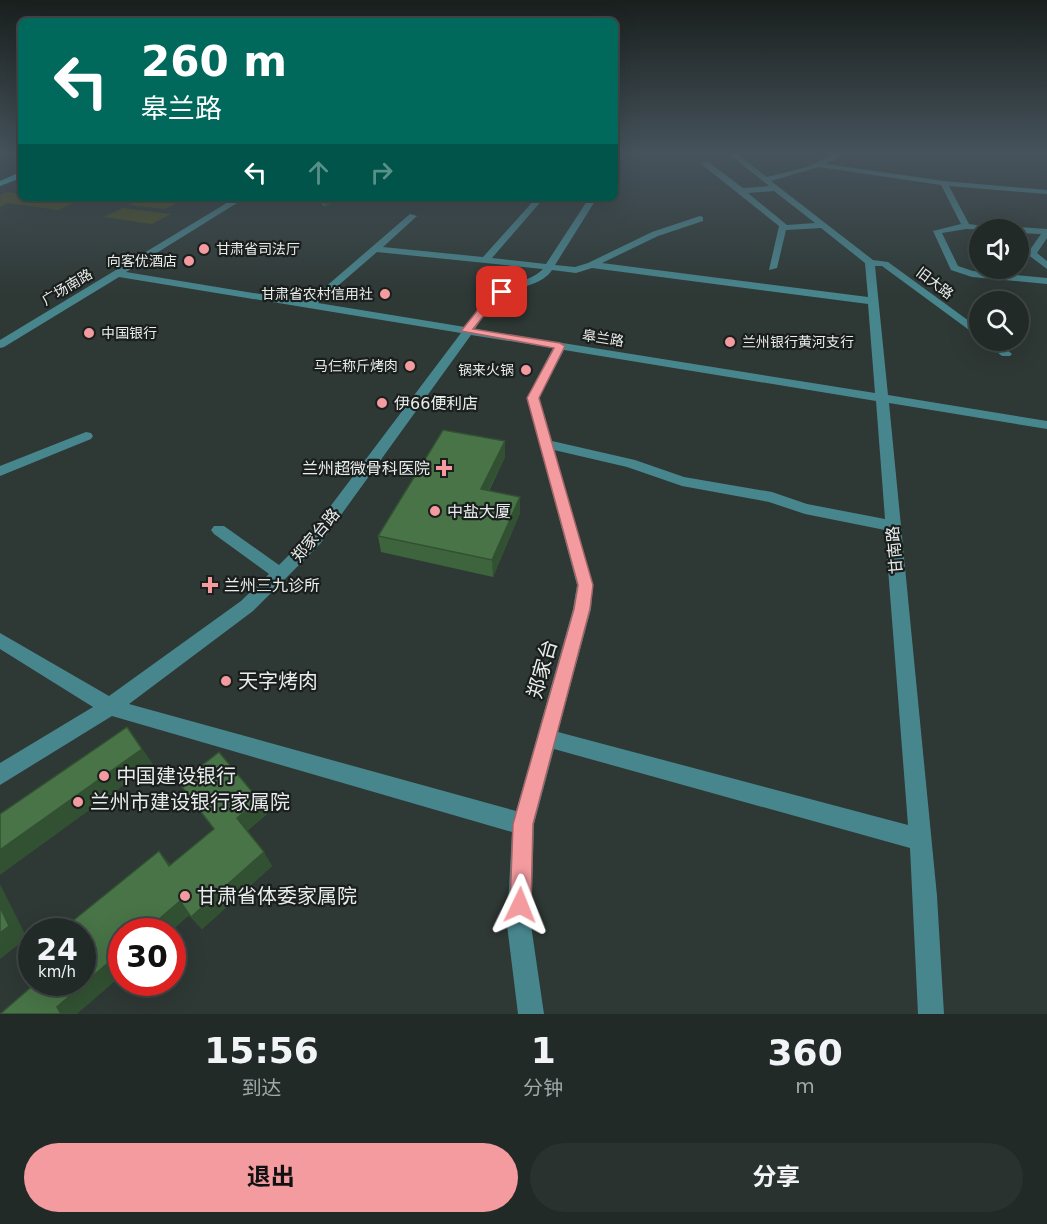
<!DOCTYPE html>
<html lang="zh">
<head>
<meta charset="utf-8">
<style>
	body { margin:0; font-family:"DejaVu Sans","Noto Sans SC",sans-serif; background:#2a3230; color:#f1f3f6; height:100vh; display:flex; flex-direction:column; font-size:22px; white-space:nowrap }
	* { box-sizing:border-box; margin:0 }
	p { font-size:20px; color:#a2a7a8 }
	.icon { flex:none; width:33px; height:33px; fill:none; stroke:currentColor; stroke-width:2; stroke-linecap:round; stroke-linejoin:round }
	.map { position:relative; height:1014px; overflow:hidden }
	.drawer { display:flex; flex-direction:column; background:#222a28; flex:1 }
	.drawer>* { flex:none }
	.top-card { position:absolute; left:18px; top:18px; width:600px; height:183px; border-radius:9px; box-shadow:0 6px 24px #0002,0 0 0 2px #3f4645; background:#00695c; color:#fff; overflow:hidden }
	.fabs { position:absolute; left:969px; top:219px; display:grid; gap:12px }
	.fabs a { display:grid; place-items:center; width:60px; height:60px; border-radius:50%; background:#222a28; box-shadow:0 6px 24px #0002,0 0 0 2px #3f4645; font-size:30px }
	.speed { position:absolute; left:18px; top:918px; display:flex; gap:12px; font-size:30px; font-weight:700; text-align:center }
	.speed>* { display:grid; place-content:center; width:78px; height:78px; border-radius:50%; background:#222a28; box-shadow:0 6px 24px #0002,0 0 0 2px #3f4645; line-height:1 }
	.speed small { font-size:15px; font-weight:400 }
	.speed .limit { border:9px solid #d22; background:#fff; color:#111 }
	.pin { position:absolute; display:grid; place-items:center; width:51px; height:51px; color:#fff; margin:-26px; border-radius:12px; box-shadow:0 3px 9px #0006 }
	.me { position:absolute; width:66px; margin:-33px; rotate:2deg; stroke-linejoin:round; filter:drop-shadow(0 0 4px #0008) }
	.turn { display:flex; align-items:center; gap:21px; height:126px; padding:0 24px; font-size:27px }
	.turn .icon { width:78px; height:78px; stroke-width:2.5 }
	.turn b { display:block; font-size:42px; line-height:51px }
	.lanes { display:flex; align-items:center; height:57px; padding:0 24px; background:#0003; justify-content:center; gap:30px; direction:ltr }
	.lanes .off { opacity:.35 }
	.eta { display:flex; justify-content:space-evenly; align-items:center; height:102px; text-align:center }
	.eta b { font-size:36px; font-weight:700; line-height:42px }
	.primary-button { display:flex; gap:12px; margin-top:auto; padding:12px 24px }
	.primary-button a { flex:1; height:69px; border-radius:36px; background:#f49b9f; color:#111; font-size:24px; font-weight:700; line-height:69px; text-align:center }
	.primary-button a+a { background:#2a3230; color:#f1f3f6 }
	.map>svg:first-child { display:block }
	.green { fill:#4a4d1e }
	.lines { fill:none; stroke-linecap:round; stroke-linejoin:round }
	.minor { fill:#48868e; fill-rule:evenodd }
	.major { fill:#42d5e8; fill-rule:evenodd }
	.wall { fill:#3e643d }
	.shaded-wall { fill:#325132 }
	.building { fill:#487447; stroke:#325132; stroke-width:1.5 }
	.route { fill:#f49b9f; stroke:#9f6567; stroke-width:1.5 }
	.poi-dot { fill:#f49b9f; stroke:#1a1e1d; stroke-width:2 }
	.labels { text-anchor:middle; stroke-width:4.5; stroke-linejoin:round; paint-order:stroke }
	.far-poi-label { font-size:14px; fill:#e7edeb; stroke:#1a1e1d; text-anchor:end }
	.far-street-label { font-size:14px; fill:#e7edeb; stroke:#1a1e1d }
	.poi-label { font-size:16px; fill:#e7edeb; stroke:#1a1e1d; text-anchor:start }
	.street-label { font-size:16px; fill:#e7edeb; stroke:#1a1e1d }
	.near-street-label { font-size:20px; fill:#e7edeb; stroke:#1a1e1d }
	.near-poi-label { font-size:20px; fill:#e7edeb; stroke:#1a1e1d; text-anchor:start }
</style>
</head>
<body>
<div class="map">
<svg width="1047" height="1014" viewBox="0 0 1047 1014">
	<rect width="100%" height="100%" fill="#2e3835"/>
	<!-- green -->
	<g class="green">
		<path d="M 7,192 L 21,194 L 21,198 L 77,201 L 58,210 L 7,203 L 0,207 L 0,195 Z"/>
		<path d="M 142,198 L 165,198 L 165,202 L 177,203 L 165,209 L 129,205 Z"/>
		<path d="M 123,208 L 171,214 L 152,224 L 104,217 Z"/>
	</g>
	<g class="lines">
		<!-- minor -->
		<g class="minor">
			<path d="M 728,153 L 736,153 L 767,177 L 807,167 L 837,153 L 846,153 L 826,164 L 944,181 L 1047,190 L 1047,194 L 949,186 L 969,224 L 1012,230 L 966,229 L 942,233 L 958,266 L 973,271 L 1047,278 L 1047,284 L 972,277 L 951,270 L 933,231 L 961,224 L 941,185 L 819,167 L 771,181 L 873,260 L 888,262 L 980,329 L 980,338 L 882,266 L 875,266 L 888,395 L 1047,421 L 1047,429 L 889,403 L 937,896 L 944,1014 L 918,1014 L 910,848 L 554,749 L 534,824 L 531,925 L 544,1014 L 518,1014 L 507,925 L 512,832 L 112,716 L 0,785 L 0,763 L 93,707 L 0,649 L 0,633 L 109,696 L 241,601 L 269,574 L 214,534 L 211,530 L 214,526 L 224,526 L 279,565 L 308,536 L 461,333 L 119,277 L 4,347 L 0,348 L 0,340 L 235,198 L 245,198 L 126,272 L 308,302 L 410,214 L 417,216 L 383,247 L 483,257 L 536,198 L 544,198 L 492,258 L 546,264 L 589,198 L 597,198 L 555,265 L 575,267 L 588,263 L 652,232 L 700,216 L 703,217 L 703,221 L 658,236 L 602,263 L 868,297 L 865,263 L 821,228 L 786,230 L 777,268 L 769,270 L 779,226 L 700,163 L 707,161 L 743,188 L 769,186 ZM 774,191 L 815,223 L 787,225 L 748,193 ZM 377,252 L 543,269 C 531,282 507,283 492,294 C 481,301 473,317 465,327 L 318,303 ZM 592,268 L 868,304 L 875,393 L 475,329 C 482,319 489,305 498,298 C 514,286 541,287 552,270 L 576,273 ZM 471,335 L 553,348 L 527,398 L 577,585 L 573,609 L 516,811 L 129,704 L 253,611 L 320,544 ZM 564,350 L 876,401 L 885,519 L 807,504 L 772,492 L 684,477 L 635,460 L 552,441 L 539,398 ZM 554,450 L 627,467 L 682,486 L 769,502 L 805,514 L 885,530 L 908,825 L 558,732 L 591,609 L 593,585 Z"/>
			<path d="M 1018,227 L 1047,229 L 1047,238 L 1037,253 L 1047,261 L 1047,269 L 1027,254 L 1041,234 L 1018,233 L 1018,230 L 1014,230 Z"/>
			<path d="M 982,340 L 995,340 L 1012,354 L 1010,356 L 1002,356 Z"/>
			<path d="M 86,432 L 91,433 L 93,436 L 91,439 L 0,476 L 0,466 Z"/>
		</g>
		<!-- major -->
		<path class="major" d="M 18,173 L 21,173 L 21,178 L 0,186 L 0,181 Z"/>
	</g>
	<!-- wall -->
	<g class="wall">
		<path d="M 321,198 L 338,198 L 325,207 L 322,205 Z"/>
		<path d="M 505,441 L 505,457 L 489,491 L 520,513 L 493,577 L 381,552 L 378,536 Z"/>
		<path d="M 179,783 L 267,814 L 247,831 L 272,866 L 202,929 L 189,915 L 170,932 L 122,932 L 37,982 L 171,865 L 214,829 Z"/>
	</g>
	<!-- shaded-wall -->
	<g class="shaded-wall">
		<path d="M 323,198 L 338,198 L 325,207 Z"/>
		<path d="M 505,441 L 505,457 L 481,505 L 481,489 Z"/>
		<path d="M 520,497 L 520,513 L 493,577 L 492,560 Z"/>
		<path d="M 127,727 L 153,764 L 0,875 L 0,850 Z"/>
		<path d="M 259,800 L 267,814 L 245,832 L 237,818 Z"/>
		<path d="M 159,851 L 170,864 L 181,879 L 169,866 Z"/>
		<path d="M 264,852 L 272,866 L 202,929 L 191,917 Z"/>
		<path d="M 0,884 L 27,938 L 0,959 Z"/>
		<path d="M 180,901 L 191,913 L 170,932 L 144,932 Z"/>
		<path d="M 122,951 L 122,975 L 77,1014 L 61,1014 L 57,1007 Z"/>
	</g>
	<!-- building -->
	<g class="building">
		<path d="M 443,430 L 505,441 L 481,489 L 520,497 L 492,560 L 378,536 Z"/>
		<path d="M 127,727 L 142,749 L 0,850 L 0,814 Z"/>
		<path d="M 219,752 L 259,800 L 237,818 L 264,852 L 191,917 L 180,901 L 144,932 L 122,932 L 122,951 L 57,1007 L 61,1014 L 0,1014 L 37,982 L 82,982 L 82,932 L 59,932 L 159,851 L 169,866 L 214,829 L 179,783 Z"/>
		<path d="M 0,907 L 9,926 L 0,933 Z"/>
		<path d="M 32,954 L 32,966 L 27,957 Z"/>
	</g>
	<!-- sky -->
	<linearGradient id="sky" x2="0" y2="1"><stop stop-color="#191f1d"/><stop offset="0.52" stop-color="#46535c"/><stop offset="1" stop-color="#46535c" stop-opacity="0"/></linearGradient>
	<rect width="1047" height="295" fill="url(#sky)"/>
	<!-- route -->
	<path class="route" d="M 502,289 L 506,290 L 506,294 L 497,299 L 473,329 L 560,343 L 565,346 L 539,398 L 593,585 L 590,609 L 533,824 L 531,905 L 528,913 L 520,916 L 513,913 L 510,905 L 513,824 L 574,609 L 578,585 L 527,398 L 554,348 L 461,331 L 490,295 Z"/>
	<!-- markers -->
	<g class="poi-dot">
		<circle cx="204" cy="249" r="6"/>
		<circle cx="189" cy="261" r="6"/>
		<circle cx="385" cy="294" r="6"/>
		<circle cx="89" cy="333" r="6"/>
		<circle cx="730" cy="342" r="6"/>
		<circle cx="410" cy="366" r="6"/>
		<circle cx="526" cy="370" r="6"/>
		<circle cx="382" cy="403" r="6"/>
		<path d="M441 459h6v6h6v6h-6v6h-6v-6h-6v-6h6z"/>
		<circle cx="435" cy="511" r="6"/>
		<path d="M207 576h6v6h6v6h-6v6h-6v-6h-6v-6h6z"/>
		<circle cx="226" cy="681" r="6"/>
		<circle cx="104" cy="776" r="6"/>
		<circle cx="78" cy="802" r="6"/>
		<circle cx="185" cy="896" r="6"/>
	</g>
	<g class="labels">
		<!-- far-poi labels -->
		<g class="far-poi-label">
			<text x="216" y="254" text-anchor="start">甘肃省司法厅</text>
			<text x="177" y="266">向客优酒店</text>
			<text x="373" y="299">甘肃省农村信用社</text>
			<text x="101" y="338" text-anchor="start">中国银行</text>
			<text x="742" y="347" text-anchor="start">兰州银行黄河支行</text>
			<text x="398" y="371">马仨称斤烤肉</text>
			<text x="514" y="375">锅来火锅</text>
		</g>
		<!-- far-street labels -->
		<g class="far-street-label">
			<text transform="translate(935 283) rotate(37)" y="5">旧大路</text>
			<text transform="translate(67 287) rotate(-31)" y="5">广场南路</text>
			<text transform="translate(603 338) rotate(9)" y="5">皋兰路</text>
		</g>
		<!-- poi labels -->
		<g class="poi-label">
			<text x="394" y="409">伊66便利店</text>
			<text x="430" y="474" text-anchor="end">兰州超微骨科医院</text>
			<text x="447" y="517">中盐大厦</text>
			<text x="224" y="591">兰州三九诊所</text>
		</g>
		<!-- street labels -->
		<g class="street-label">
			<text transform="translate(315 535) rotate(-50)" y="6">郑家台路</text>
			<text transform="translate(894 550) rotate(-95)" y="6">甘南路</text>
		</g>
		<!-- near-street labels -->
		<g class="near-street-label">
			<text transform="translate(542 669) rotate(-74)" y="7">郑家台</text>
		</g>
		<!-- near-poi labels -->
		<g class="near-poi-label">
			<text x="238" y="688">天字烤肉</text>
			<text x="116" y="783">中国建设银行</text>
			<text x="90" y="809">兰州市建设银行家属院</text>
			<text x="197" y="903">甘肃省体委家属院</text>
		</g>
	</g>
</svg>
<div class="fabs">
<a><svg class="icon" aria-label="sound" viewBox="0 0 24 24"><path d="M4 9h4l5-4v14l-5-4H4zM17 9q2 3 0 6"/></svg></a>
<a><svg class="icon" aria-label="search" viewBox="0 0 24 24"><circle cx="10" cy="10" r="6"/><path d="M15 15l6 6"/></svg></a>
</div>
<div class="speed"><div>24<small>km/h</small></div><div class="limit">30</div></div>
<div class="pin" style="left:502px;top:292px;background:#d93025"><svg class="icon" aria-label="arrive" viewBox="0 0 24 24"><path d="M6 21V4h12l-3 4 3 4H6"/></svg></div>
<svg class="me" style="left:520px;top:905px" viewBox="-20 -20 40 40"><path d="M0-17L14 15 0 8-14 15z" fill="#f49b9f" stroke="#fff" stroke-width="4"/></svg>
<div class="top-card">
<div class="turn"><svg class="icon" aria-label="left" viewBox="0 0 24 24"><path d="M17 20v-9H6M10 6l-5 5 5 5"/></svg><div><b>260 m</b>皋兰路</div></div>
<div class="lanes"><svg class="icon" aria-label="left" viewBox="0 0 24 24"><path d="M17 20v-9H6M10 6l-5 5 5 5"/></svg><svg class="icon off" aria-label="ahead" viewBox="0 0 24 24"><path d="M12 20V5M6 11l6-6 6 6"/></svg><svg class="icon off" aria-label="right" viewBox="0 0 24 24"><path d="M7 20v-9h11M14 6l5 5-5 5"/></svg></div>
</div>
</div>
<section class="drawer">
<div class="eta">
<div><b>15:56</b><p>到达</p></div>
<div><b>1</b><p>分钟</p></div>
<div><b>360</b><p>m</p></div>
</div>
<div class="primary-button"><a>退出</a><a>分享</a></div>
</section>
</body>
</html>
